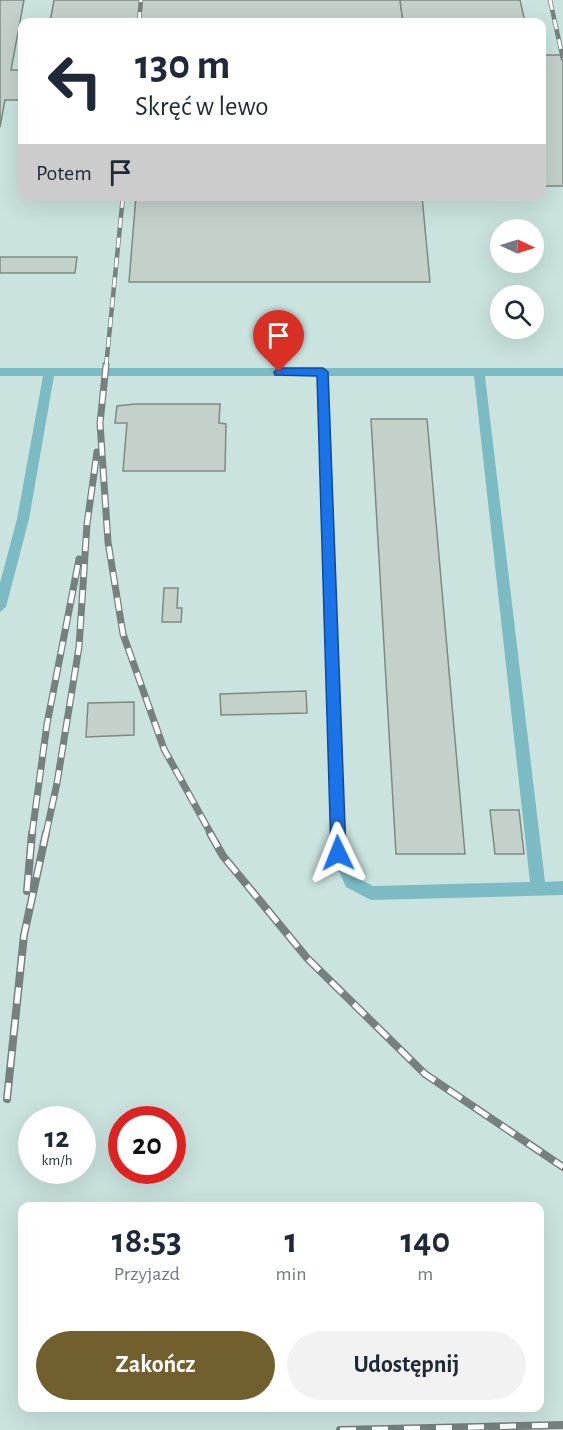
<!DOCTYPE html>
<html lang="pl">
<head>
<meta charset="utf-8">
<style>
	body { margin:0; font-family:"Alegreya Sans",sans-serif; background:#f2f2f3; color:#1f2937; height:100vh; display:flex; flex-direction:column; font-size:22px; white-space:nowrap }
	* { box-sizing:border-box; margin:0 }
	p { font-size:20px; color:#747a83 }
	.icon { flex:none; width:33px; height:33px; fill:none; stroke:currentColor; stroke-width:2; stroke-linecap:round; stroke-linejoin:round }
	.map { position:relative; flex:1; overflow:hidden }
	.side { position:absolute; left:18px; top:1202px; width:526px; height:210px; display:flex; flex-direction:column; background:#fff; border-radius:12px; box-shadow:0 6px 24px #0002 }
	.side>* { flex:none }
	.guide { position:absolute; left:18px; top:18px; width:528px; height:183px; border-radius:12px; box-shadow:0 6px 24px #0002; background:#fff; color:#1f2937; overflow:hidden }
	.needle { width:39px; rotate:94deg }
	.controls { position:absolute; left:490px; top:219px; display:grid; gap:12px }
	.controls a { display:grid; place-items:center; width:54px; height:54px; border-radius:50%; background:#fff; box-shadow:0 6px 24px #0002; font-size:30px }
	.speed { position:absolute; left:18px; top:1106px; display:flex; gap:12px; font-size:30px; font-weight:700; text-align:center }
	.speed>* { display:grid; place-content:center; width:78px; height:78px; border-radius:50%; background:#fff; box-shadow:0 6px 24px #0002; line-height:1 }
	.speed small { font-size:15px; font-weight:400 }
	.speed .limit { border:9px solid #d22; background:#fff; color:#111 }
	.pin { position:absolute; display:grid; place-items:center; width:51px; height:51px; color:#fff; margin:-62px -26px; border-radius:50% 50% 50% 0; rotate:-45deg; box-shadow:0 0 6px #0007 }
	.pin .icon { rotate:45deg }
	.me { position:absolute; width:66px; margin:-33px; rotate:358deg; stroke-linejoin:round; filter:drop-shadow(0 0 4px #0008) }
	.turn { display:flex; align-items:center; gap:21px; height:126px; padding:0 18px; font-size:27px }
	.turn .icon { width:78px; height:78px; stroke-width:2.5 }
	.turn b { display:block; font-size:42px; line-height:51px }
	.then { display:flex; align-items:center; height:57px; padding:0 18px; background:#0003; gap:12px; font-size:22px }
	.eta { display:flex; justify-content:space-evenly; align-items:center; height:102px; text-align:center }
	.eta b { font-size:36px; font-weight:700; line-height:42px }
	.cta { display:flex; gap:12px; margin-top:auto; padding:12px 18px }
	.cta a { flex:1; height:69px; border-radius:36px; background:#715f2d; color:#fff; font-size:24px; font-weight:700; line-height:69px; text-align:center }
	.cta a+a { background:#f2f2f3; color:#1f2937 }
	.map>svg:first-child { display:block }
	.built { fill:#cae3df; fill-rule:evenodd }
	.building { fill:#c4d1cb; stroke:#7d8a84; stroke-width:1.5 }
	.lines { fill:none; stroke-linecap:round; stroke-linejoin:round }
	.lane { fill:#7cbbc3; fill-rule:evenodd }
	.rail-far2-casing { stroke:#76817f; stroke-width:4.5 }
	.rail-far1-casing { stroke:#76817f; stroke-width:7 }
	.rail-casing { stroke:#76817f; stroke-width:8 }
	.rail-far2 { stroke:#fff; stroke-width:3; stroke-dasharray:10; stroke-linecap:butt }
	.rail-far1 { stroke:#fff; stroke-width:4.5; stroke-dasharray:13; stroke-linecap:butt }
	.rail { stroke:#fff; stroke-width:5; stroke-dasharray:16; stroke-linecap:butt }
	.route { fill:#1a73e8; stroke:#114b97; stroke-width:1.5 }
</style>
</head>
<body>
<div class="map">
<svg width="563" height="1430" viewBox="0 0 563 1430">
	<rect width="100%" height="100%" fill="#ddedeb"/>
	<!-- built -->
	<path class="built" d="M 0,0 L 563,0 L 563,1430 L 0,1430 ZM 22,22 L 542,22 L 542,196 L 22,196 ZM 501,230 L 534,230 L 534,262 L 501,262 ZM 501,296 L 534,296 L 534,328 L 501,328 ZM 32,1119 L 82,1119 L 82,1170 L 32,1170 ZM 122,1119 L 172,1119 L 172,1170 L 122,1170 ZM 22,1206 L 540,1206 L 540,1407 L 22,1407 Z"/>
	<!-- building -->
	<g class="building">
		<path d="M 0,0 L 24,0 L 11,70 L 22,70 L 22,100 L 5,100 L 0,127 Z"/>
		<path d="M 54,0 L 400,0 L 403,22 L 50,22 Z"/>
		<path d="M 400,0 L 520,0 L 525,22 L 403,22 Z"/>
		<rect x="542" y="55" width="21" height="131"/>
		<path d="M 136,196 L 422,196 L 430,282 L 129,282 Z"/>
		<path d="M 0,257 L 77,257 L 75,273 L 0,273 Z"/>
		<path d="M 135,404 L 220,404 L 219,423 L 226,424 L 225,471 L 123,471 L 127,423 L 115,423 L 117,406 Z"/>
		<path d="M 371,419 L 427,419 L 465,854 L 396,854 Z"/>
		<path d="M 164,588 L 178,588 L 177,608 L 182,608 L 181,622 L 162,622 Z"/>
		<path d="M 306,691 L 307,713 L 221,715 L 220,694 Z"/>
		<path d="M 134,702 L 134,735 L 86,737 L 88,703 Z"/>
		<path d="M 490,810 L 519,810 L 524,854 L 495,854 Z"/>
	</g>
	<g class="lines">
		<!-- lane -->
		<path class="lane" d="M 0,368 L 563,368 L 563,376 L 485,376 L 545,882 L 563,881 L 563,895 L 371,900 L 346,887 L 331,853 L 317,376 L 54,376 L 29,519 L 6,607 L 0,612 L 0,583 L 17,519 L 43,376 L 0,376 ZM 329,376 L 474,376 L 530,882 L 373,886 L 356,877 L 345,853 Z"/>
		<defs>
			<g id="rail-far2">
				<path d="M 550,0 L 563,59"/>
				<path d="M 139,22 L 141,0"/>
				<path d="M 106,367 L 123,196"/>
			</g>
			<g id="rail-far1">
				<path d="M 106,365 L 100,423 L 108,542 L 123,634 L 164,749 L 211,834"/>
				<path d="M 32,834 L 47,724 L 79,559"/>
				<path d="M 46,834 L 57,783 L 79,647 L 87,524 L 97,452"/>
			</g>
			<g id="rail">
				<path d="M 210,833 L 223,856 L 307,958 L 425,1074 L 563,1167"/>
				<path d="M 27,891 L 32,833"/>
				<path d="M 7,1099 L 24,935 L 46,833"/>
				<path d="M 340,1430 L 563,1425"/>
			</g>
		</defs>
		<!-- rail-far2 casing -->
		<use href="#rail-far2" class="rail-far2-casing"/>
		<!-- rail-far1 casing -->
		<use href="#rail-far1" class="rail-far1-casing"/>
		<!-- rail casing -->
		<use href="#rail" class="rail-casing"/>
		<!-- rail-far2 -->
		<use href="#rail-far2" class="rail-far2"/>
		<!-- rail-far1 -->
		<use href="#rail-far1" class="rail-far1"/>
		<!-- rail -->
		<use href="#rail" class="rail"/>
	</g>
	<!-- route -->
	<path class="route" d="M 279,368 L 323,368 L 328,372 L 346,853 L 344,857 L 338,859 L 333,857 L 331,853 L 317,376 L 275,375 L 274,372 Z"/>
</svg>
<div class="controls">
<a><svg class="needle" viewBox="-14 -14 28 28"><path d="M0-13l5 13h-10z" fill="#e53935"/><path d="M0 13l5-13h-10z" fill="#747a83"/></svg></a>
<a><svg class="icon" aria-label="search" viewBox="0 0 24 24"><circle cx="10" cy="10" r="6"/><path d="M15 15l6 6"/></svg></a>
</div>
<div class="speed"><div>12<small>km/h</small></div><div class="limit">20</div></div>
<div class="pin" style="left:279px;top:372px;background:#d93025"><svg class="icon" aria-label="arrive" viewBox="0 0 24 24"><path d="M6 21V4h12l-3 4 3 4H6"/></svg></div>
<svg class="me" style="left:338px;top:853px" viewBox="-20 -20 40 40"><path d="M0-17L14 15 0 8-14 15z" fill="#1a73e8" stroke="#fff" stroke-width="4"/></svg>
<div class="guide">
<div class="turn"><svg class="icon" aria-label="left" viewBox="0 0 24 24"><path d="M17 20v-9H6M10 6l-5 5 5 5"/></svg><div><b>130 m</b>Skręć w lewo</div></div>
<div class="then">Potem<svg class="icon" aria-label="arrive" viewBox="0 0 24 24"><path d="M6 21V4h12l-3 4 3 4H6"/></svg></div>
</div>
<section class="side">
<div class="eta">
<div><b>18:53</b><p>Przyjazd</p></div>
<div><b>1</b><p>min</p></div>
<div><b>140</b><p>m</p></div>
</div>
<div class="cta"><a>Zakończ</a><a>Udostępnij</a></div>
</section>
</div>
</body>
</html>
